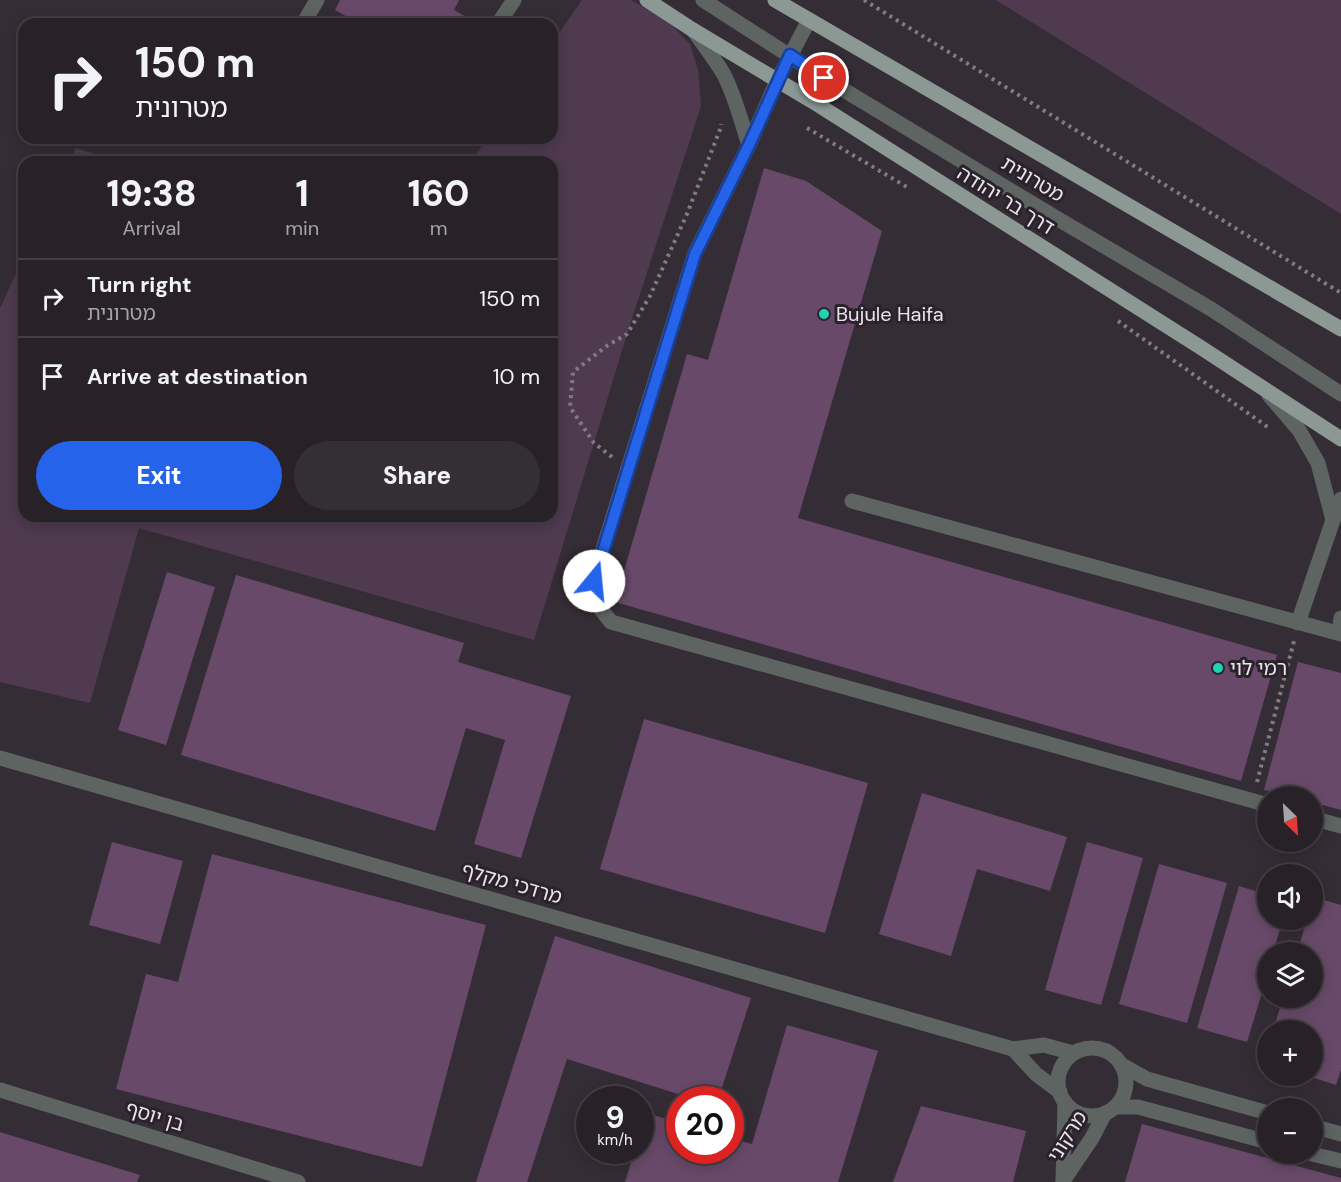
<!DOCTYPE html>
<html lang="en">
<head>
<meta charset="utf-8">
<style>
	body { margin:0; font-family:"DM Sans","Noto Sans Hebrew",sans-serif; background:#342f34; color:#f1f3f6; height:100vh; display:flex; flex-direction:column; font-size:22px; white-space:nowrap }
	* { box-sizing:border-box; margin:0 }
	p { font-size:20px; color:#a5a4a8 }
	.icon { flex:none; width:33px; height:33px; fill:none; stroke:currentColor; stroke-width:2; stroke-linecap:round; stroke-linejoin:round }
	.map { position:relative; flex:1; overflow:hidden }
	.side { position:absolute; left:18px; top:156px; width:540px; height:366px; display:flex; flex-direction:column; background:#282228; border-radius:18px; box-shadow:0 3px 15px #0003,0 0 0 2px #443f45 }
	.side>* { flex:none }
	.banner { position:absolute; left:18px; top:18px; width:540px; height:126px; border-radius:18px; box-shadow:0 3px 15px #0003,0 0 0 2px #443f45; background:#282228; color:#f1f3f6; overflow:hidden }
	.needle { width:39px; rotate:155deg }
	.buttons { position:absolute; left:1257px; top:786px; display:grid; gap:12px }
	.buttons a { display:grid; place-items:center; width:66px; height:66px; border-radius:50%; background:#282228; box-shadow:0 3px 15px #0003,0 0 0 2px #443f45; font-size:30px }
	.speed { position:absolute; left:576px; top:1086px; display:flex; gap:12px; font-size:30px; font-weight:700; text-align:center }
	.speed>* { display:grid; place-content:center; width:78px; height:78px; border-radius:50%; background:#282228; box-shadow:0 3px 15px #0003,0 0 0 2px #443f45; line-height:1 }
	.speed small { font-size:15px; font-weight:400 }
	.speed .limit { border:9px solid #d22; background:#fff; color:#111 }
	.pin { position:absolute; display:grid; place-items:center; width:51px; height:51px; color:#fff; margin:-26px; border:3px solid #fff; border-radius:50%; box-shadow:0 2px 6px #0007 }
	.me { position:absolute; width:66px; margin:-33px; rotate:17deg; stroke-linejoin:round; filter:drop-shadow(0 0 4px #0008) }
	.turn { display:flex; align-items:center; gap:21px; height:126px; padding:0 18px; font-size:27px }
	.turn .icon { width:78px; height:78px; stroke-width:2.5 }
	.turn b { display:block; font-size:42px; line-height:51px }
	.eta { display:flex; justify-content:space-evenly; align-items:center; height:102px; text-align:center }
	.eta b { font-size:36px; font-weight:800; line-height:42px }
	.cta { display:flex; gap:12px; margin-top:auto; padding:12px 18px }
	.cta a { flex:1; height:69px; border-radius:36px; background:#2563eb; color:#fff; font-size:24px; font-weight:800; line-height:69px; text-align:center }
	.cta a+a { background:#342f34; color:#f1f3f6 }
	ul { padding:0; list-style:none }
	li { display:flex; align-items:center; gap:18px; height:78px; padding:0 18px; border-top:2px solid #443f45 }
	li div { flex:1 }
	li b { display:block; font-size:22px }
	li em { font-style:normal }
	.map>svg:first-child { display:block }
	.green { fill:#4f3a50 }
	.building { fill:#684969 }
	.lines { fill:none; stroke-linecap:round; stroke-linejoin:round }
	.path { stroke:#827b82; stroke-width:4; stroke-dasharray:3 4.5; stroke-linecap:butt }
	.minor { stroke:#5e6462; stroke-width:15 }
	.major { stroke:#8b9894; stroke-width:15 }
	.route-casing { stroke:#184099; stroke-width:15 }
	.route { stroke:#2563eb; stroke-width:10 }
	.poi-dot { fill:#1fd5b0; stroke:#2b232b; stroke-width:2 }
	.labels { text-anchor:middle; stroke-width:6; stroke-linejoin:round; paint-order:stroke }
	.street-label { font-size:20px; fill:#ebe5eb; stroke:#2b232b }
	.poi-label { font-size:20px; fill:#ebe5eb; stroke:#2b232b; text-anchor:start }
</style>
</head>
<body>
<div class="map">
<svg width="1341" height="1182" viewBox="0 0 1341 1182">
	<rect width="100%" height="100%" fill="#352d35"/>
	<!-- green -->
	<g class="green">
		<path d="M 582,0 L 631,0 L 668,21 L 690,44 L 698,70 L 701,106 L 627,334 L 534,640 L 139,528 L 90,703 L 0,682 L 0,308 L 24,257 L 24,516 L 552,516 L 552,162 L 471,162 L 487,138 L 552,138 L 552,43 Z"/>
		<path d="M 996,0 L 1341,0 L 1341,214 Z"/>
		<path d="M 76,148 L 120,162 L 69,162 Z"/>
	</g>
	<!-- building -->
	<g class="building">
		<path d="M 340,0 L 459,0 L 454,10 L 475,22 L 474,24 L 360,24 L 335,10 Z"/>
		<path d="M 764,168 L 806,181 L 882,231 L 798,518 L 1277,655 L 1241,781 L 615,602 L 687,354 L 708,360 Z"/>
		<path d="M 167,572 L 215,587 L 166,745 L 118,730 Z"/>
		<path d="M 236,575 L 464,643 L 458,662 L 571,696 L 521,858 L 474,844 L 505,740 L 466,728 L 435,831 L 181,755 Z"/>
		<path d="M 1298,662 L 1341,673 L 1341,810 L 1312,802 L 1312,796 L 1291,796 L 1264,790 Z"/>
		<path d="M 644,719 L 868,783 L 825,933 L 600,869 Z"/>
		<path d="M 922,793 L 1067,837 L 1050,891 L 977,869 L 951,956 L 879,934 Z"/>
		<path d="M 112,842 L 183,861 L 160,944 L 89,925 Z"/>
		<path d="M 1087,842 L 1143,858 L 1101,1005 L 1045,990 Z"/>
		<path d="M 212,854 L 486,925 L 422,1167 L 116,1089 L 146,974 L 178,982 Z"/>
		<path d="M 1159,864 L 1227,883 L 1187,1023 L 1119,1004 Z"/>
		<path d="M 1239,886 L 1268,895 L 1268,920 L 1283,920 L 1273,952 L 1268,952 L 1268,973 L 1247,1042 L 1197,1028 Z"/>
		<path d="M 1314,897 L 1341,905 L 1341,1070 L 1336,1085 L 1308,1076 L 1312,1076 L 1312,1030 L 1273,1030 L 1283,998 L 1312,998 L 1312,952 L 1297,952 L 1307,920 L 1312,920 L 1312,902 Z"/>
		<path d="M 555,936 L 751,998 L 718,1100 L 697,1100 L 567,1059 L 527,1182 L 476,1182 Z"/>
		<path d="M 787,1025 L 878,1051 L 838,1182 L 625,1182 L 635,1150 L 640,1150 L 640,1131 L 646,1113 L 680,1123 L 680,1150 L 730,1150 L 730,1138 L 752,1144 Z"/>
		<path d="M 921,1106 L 1026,1131 L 1013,1182 L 893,1182 Z"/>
		<path d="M 1142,1124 L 1341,1178 L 1341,1182 L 1125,1182 Z"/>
		<path d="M 0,1132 L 140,1175 L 137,1182 L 0,1182 Z"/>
	</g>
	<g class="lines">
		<!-- path -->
		<g class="path">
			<path d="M 864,0 L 1341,293"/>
			<path d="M 807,128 L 907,187"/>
			<path d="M 1118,321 L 1269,428"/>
			<path d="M 612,457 L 594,443 L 570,407 L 573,372 L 608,345 L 627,334 L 650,296 L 687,214 L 721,127 L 721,124"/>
			<path d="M 1257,782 L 1294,641"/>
		</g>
		<!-- minor -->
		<g class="minor">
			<path d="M 703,0 L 824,78 L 1058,219 L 1211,309 L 1341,394"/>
			<path d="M 809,20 L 777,81 L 749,145 L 695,253 L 593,581 L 600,608 L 611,622 L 1268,805"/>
			<path d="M 303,24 L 317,0"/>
			<path d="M 498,24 L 514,0"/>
			<path d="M 693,30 C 703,44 714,58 723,73 C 735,95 741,121 749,145"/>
			<path d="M 1269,395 L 1299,430 L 1318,463 L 1333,520"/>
			<path d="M 852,501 L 1341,634"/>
			<path d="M 1298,623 L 1333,520 L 1341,499"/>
			<path d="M 1339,633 L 1341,618"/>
			<path d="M 0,758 L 1013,1049 L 1044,1045 L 1073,1053"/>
			<path d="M 1312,818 L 1341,826"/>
			<circle cx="1092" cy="1082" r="34"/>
			<path d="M 1013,1049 L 1036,1074 L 1060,1092"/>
			<path d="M 1122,1065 L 1147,1079 L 1268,1113"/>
			<path d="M 0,1090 L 298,1182"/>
			<path d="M 1115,1107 L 1138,1107 L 1268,1142"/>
			<path d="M 1312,1126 L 1341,1134"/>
			<path d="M 1312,1154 L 1341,1161"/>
			<path d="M 1063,1180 L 1065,1102"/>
			<path d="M 1063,1181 L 1092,1138 L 1105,1113"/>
		</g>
		<!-- major -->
		<g class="major">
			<path d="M 647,0 L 693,30 L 812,101 L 1200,347 L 1341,439"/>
			<path d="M 775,0 L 1341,329"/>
		</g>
	</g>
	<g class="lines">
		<defs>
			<path id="route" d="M 594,581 L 695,254 L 749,145 L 790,55 L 824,78"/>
		</defs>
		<!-- route casing -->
		<use href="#route" class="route-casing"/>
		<!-- route -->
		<use href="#route" class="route"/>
	</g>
	<!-- markers -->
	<g class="poi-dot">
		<circle cx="824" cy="314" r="6"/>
		<circle cx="1218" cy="668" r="6"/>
	</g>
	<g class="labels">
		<!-- street labels -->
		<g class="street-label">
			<text transform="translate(1033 179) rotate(31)" y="7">מטרונית</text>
			<text transform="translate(1006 200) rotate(32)" y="7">דרך בר יהודה</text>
			<text transform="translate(512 883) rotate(16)" y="7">מרדכי מקלף</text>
			<text transform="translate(155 1116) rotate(17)" y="7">בן יוסף</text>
			<text transform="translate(1067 1136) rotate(-58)" y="7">מרקוני</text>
		</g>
		<!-- poi labels -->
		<g class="poi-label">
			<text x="836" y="321">Bujule Haifa</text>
			<text x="1230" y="675">רמי לוי</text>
		</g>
	</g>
</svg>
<div class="buttons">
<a><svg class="needle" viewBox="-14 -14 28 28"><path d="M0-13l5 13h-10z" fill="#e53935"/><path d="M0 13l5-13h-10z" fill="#a5a4a8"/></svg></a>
<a><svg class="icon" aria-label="sound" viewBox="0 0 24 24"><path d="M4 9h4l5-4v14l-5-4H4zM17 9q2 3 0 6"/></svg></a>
<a><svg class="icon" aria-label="layers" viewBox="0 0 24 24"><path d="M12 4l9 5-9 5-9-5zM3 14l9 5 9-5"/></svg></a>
<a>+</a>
<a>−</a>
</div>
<div class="speed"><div>9<small>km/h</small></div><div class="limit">20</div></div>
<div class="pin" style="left:824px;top:78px;background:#d93025"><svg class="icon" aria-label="arrive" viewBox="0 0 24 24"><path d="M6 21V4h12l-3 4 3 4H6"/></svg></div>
<svg class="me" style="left:594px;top:581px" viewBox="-20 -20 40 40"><circle r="19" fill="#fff"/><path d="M0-13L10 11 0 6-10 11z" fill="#2563eb"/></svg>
<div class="banner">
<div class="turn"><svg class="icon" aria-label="right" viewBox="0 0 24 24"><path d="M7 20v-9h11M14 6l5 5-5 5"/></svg><div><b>150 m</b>מטרונית</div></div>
</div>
<section class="side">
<div class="eta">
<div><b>19:38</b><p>Arrival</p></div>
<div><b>1</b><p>min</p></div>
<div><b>160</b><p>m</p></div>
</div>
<ul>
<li><svg class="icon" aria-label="right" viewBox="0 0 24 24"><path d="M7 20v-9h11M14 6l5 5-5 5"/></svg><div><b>Turn right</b><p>מטרונית</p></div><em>150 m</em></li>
<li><svg class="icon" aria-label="arrive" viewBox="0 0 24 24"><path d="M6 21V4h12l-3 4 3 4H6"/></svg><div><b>Arrive at destination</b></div><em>10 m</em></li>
</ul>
<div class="cta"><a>Exit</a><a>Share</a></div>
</section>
</div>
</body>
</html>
